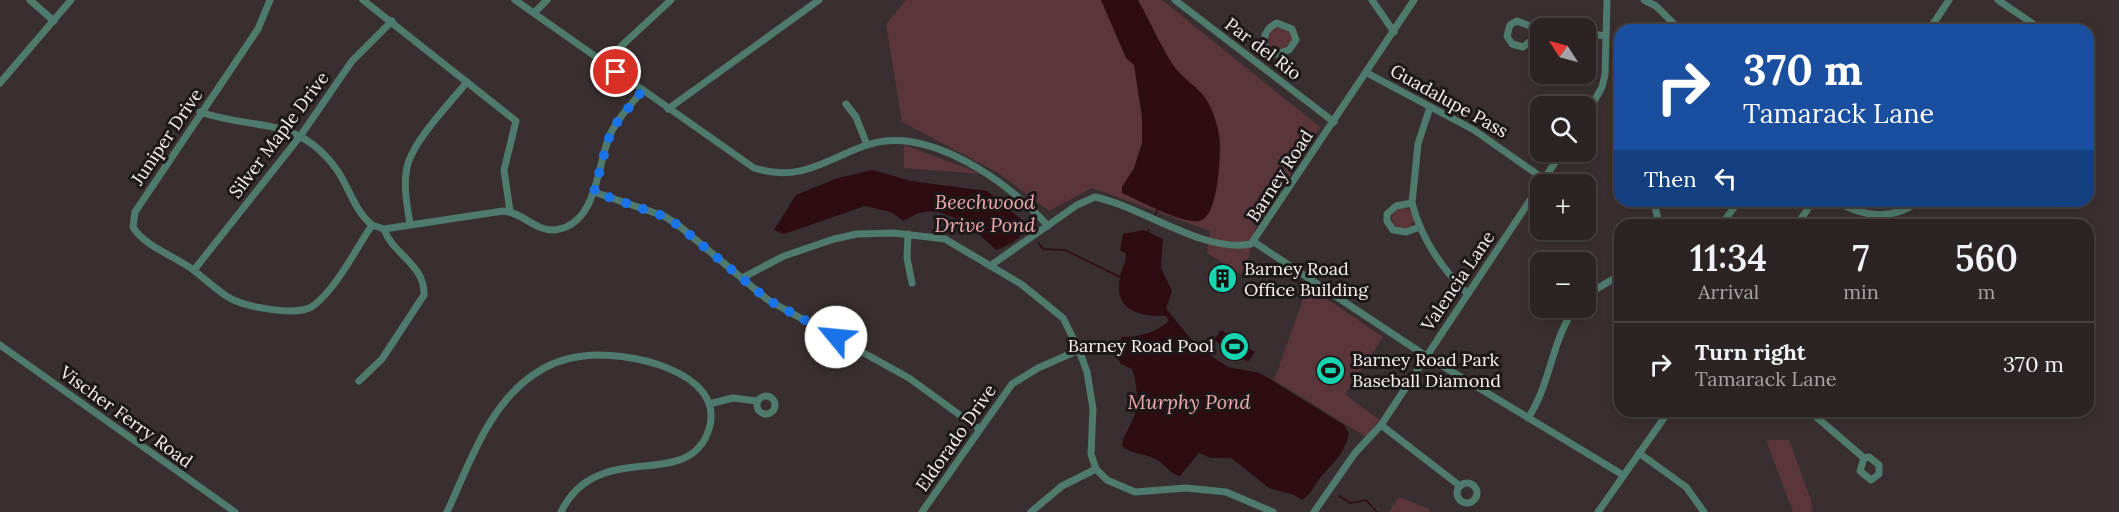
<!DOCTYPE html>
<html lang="en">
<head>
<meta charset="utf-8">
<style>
	body { margin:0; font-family:Lora,serif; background:#342b2c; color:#f1f3f6; height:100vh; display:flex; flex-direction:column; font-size:22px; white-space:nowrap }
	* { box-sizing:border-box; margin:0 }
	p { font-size:20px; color:#a6a4a6 }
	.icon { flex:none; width:33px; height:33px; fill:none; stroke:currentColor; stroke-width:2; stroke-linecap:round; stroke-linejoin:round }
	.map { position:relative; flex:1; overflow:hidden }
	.sheet { position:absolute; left:1614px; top:219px; width:480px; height:198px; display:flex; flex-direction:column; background:#2c2324; border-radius:18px; box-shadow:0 3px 9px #0003,0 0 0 2px #484041 }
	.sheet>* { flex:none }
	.banner { position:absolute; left:1614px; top:24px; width:480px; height:183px; border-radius:18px; box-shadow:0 3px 9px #0003,0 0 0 2px #484041; background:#1a4fa0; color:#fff; overflow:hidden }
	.needle { width:39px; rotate:306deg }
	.fabs { position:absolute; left:1530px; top:18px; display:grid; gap:12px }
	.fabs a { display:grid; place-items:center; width:66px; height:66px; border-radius:12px; background:#2c2324; box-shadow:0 3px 9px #0003,0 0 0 2px #484041; font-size:30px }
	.pin { position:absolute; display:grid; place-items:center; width:51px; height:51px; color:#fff; margin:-26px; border:3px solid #fff; border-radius:50%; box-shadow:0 2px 6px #0007 }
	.me { position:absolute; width:66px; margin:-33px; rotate:298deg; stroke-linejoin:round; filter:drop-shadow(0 0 4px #0008) }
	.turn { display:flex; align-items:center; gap:21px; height:126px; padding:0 30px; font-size:27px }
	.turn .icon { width:78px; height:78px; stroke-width:2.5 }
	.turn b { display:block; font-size:42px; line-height:51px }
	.then { display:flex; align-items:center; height:57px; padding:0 30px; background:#0003; gap:12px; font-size:22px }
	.eta { display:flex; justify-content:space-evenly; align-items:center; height:102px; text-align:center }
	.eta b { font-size:36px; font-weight:600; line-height:42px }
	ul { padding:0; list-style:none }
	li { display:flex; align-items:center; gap:18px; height:84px; padding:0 30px; border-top:2px solid #484041 }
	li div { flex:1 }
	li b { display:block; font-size:22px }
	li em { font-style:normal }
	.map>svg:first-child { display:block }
	.green { fill:#5a3539 }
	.water { fill:#2d0c12 }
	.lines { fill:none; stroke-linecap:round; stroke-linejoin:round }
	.stream { stroke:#2d0c12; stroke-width:1.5 }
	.minor { stroke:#4f7a6e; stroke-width:7 }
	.route { stroke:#1a73e8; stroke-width:10; stroke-dasharray:0 18 }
	.labels { text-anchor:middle; stroke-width:6; stroke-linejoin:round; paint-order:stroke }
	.street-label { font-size:18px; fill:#f8f0f1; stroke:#1e1919 }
	.poi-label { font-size:18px; fill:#f8f0f1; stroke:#1e1919; text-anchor:start }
	.water-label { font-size:20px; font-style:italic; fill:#f1a9b0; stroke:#1e1919 }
</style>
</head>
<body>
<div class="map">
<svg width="2119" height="512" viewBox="0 0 2119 512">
	<rect width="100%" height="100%" fill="#3a2f30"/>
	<!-- green -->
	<g class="green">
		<path d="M 906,0 L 1162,0 L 1320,127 L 1255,230 L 1244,276 L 1207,253 L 1210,231 L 1092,188 L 1049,211 L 1000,174 L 902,122 L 886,24 Z"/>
		<path d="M 1282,25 L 1291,33 L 1292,41 L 1285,48 L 1270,51 L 1267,37 L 1272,29 Z"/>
		<path d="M 904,145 L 982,174 L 904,168 Z"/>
		<circle cx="1403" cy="219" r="11"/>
		<path d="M 1308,286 L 1383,337 L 1345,394 L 1379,420 L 1366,437 L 1274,380 Z"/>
		<path d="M 1766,440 L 1789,440 L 1811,500 L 1812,512 L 1793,512 Z"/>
		<path d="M 1399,497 L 1429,509 L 1430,512 L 1389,512 Z"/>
	</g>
	<!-- water -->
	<g class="water">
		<path d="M 1101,0 L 1138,0 C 1150,21 1160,45 1173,65 C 1184,81 1201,87 1210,106 C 1215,118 1220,132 1220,145 C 1220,161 1218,218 1199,221 C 1182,224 1138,200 1122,193 L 1122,187 L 1134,168 L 1142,143 L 1142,117 L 1134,65 L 1126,58 Z"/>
		<path d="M 873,170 L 911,181 L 987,191 L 1028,225 C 1021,239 1010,245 996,250 C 978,233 947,205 920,213 C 914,214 909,219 903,221 L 891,212 L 865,206 L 784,234 L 774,230 L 796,195 L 838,178 Z"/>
		<path d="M 1144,230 L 1163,239 L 1161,268 L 1172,291 L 1166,308 L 1190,338 L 1208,354 L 1228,367 L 1260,373 L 1344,425 L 1349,433 C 1344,458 1330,464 1317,482 C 1312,490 1311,494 1302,500 L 1294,495 L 1269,488 L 1231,458 L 1211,458 L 1199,453 L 1180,476 C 1170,474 1166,465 1157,460 C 1146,453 1132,455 1122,446 C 1123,434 1131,427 1134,416 C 1139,401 1137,383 1132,369 L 1121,364 L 1115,355 L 1122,337 C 1140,337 1155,333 1169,321 L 1166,316 C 1141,317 1113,311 1120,278 C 1121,269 1126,264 1126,254 L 1120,250 L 1123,234 Z"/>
		<path d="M 1221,330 L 1255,352 L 1248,362 L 1214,340 Z"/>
	</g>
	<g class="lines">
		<!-- stream -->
		<g class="stream">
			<path d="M 1155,215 L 1158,209"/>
			<path d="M 1026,230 L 1031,233"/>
			<path d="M 1148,232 L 1149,229"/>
			<path d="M 1038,242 L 1043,249 L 1065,250 L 1120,277"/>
			<path d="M 1339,496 L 1351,503 L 1366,500 L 1377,512"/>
		</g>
		<!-- minor -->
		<g class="minor">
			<path d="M 30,0 L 54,21"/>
			<path d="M 270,0 L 258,29 L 135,212 L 133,227 C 143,245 174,256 192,269 C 204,278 215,289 228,297 C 244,307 297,317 313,306 C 336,289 356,249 372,225 L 384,229 L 503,211 C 522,212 535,231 554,230 C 596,226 597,169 608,140 C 614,122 630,106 642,91"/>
			<path d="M 363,0 L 516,121 L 504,170 L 510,211"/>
			<path d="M 515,0 L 754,168 C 801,183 826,159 867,145 C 928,124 1010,183 1048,226"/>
			<path d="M 1175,0 L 1334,122"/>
			<path d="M 1372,0 L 1394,32"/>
			<path d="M 1644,0 L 1656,6 L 1680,30"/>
			<path d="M 1998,0 L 2042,30"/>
			<path d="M 534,13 L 547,0"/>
			<path d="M 1517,21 L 1535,28 L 1532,40 L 1523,47 L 1512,44 L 1507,36 L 1510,25 Z"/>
			<path d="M 1277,23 L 1292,29 L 1296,40 L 1289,50 L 1270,56 C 1261,44 1262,30 1277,23 Z"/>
			<path d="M 1534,26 L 1563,28"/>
			<path d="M 1929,30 L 1949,0"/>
			<path d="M 1586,33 L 1605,36"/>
			<path d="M 603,63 L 671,0"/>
			<path d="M 1367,73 L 1474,130 L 1544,179"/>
			<path d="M 0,83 L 71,0"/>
			<path d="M 846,104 L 856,117 L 867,145"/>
			<path d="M 668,109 L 819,0"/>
			<path d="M 200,112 C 256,131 298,115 337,170 C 350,189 354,210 372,225"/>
			<path d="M 1586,116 L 1602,87 L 1605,75 L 1607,0"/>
			<path d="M 594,192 L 664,216 L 678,225 L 768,300 L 909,378 L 979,429"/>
			<path d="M 1654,201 L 1659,225"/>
			<path d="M 1836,201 C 1862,217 1893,221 1919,201"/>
			<path d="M 1412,203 C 1421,238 1442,269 1468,294"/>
			<path d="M 410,224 C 407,205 403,186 407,167 C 413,141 449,104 467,82"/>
			<path d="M 1721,225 L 1739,201"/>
			<path d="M 1797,225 L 1813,201"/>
			<path d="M 1420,227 L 1406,232 L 1393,230 L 1387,221 L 1387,214 L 1396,206 L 1412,203 L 1418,144 L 1430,107"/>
			<path d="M 908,234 L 907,258 L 912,283"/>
			<path d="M 1254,242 L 1426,356 L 1623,475"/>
			<path d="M 990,266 L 1077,205 L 1095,197 C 1143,207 1202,253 1251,244 L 1414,0"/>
			<path d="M 194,270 L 301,135 L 352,61 L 392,21"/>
			<path d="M 742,278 L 784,256 L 834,239 L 857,234 L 894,233 L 945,239 L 1021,284 L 1063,318 L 1079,350 L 1087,372 L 1093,409 L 1091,454 L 1096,469 L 1107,480 L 1135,492 L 1186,488 L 1226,492 L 1273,512"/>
			<path d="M 1586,295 L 1620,275"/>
			<path d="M 0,345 L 235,512"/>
			<path d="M 359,381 L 382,359 L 424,295 C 425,264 392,254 384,229"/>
			<circle cx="766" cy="405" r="9"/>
			<path d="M 709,404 L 733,398 L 757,401"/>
			<path d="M 1761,411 L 1799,411 L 1814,415 L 1864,458"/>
			<path d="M 1528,418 C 1551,384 1551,341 1575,308"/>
			<path d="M 1381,425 L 1460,486"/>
			<path d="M 1639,453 L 1686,487 L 1704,512"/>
			<path d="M 1869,457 L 1879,465 L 1879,474 L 1871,480 L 1860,471 L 1864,458 Z"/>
			<circle cx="1467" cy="493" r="10"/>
			<path d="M 447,512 C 469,465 488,406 533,375 C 547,365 566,358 583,356 C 623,350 727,370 709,429 C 689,494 598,436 561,512"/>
			<path d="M 922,512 L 1012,384 L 1038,368 L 1079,350"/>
			<path d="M 1031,512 L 1062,486 L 1096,469"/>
			<path d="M 1314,512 L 1355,453 L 1381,425 L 1562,152"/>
			<path d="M 1598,512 L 1669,411"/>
		</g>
	</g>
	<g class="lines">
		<!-- route -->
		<path class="route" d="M 616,72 L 642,91 L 615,125 L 608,140 L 594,192 L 663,216 L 678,225 L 768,300 L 836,337"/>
	</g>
	<!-- icons -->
	<defs>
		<symbol id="building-disc" viewBox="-11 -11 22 22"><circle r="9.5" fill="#18d5b2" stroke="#1e1919"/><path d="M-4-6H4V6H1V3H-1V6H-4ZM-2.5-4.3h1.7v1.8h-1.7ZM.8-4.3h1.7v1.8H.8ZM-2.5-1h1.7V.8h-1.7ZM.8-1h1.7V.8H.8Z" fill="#111"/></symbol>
		<symbol id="stadium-disc" viewBox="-11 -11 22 22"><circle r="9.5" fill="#18d5b2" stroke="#1e1919"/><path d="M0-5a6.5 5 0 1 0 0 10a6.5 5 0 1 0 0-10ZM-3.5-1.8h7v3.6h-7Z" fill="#111"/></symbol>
	</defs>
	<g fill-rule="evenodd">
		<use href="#building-disc" x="1206" y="262" width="33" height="33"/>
		<use href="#stadium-disc" x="1218" y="330" width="33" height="33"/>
		<use href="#stadium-disc" x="1314" y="354" width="33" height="33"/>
	</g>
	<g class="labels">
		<!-- street labels -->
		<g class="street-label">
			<text transform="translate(1263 49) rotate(37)" y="6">Par del Rio</text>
			<text transform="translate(1449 101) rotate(29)" y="6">Guadalupe Pass</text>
			<text transform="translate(279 135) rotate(-53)" y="6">Silver Maple Drive</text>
			<text transform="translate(167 137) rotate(-56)" y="6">Juniper Drive</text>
			<text transform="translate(1280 176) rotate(-57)" y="6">Barney Road</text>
			<text transform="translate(1458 281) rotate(-56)" y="6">Valencia Lane</text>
			<text transform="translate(126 417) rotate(36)" y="6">Vischer Ferry Road</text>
			<text transform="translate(956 438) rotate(-55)" y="6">Eldorado Drive</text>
		</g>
		<!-- poi labels -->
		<g class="poi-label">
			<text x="1244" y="275">Barney Road<tspan x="1244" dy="21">Office Building</tspan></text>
			<text x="1214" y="352" text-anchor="end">Barney Road Pool</text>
			<text x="1352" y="366">Barney Road Park<tspan x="1352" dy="21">Baseball Diamond</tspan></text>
		</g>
		<!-- water labels -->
		<g class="water-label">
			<text x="985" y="209">Beechwood<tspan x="985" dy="23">Drive Pond</tspan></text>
			<text x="1189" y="409">Murphy Pond</text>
		</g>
	</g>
</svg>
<div class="fabs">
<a><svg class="needle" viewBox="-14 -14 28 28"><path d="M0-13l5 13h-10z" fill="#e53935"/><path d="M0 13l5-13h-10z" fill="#a6a4a6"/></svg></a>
<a><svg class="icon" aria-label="search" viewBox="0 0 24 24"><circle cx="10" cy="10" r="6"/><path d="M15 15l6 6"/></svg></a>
<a>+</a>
<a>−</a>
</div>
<div class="pin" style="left:616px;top:72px;background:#d93025"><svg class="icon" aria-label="arrive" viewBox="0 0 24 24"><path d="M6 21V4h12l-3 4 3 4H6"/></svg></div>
<svg class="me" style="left:836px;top:337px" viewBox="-20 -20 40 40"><circle r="19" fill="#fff"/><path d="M0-13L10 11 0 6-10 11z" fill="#1a73e8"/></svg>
<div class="banner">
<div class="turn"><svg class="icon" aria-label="right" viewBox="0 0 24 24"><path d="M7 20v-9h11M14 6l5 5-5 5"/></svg><div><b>370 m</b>Tamarack Lane</div></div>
<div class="then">Then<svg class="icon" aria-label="left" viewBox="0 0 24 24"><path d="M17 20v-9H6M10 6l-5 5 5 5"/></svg></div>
</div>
<section class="sheet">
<div class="eta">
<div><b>11:34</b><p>Arrival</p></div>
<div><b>7</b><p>min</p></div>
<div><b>560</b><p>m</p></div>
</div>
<ul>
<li><svg class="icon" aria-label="right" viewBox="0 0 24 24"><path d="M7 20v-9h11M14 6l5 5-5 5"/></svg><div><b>Turn right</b><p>Tamarack Lane</p></div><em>370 m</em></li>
</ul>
</section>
</div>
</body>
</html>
